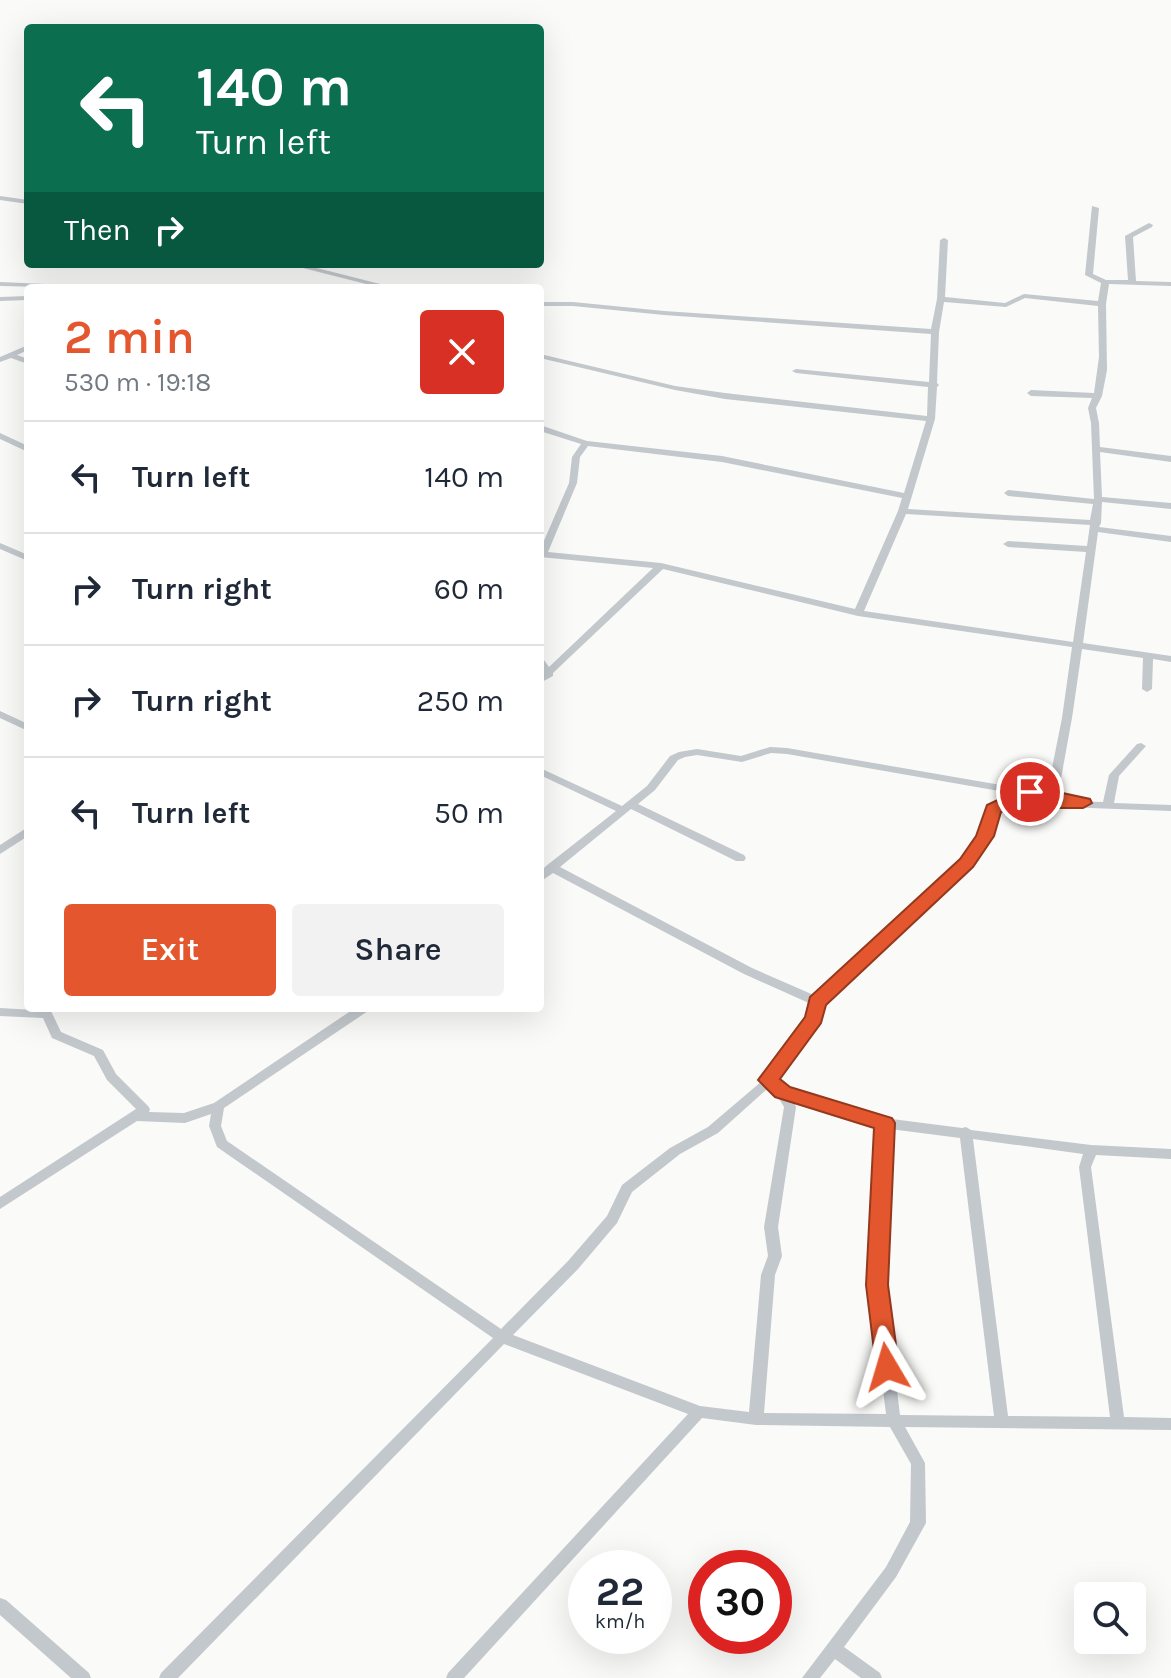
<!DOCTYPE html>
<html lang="en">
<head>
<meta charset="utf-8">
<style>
	body { margin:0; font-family:Karla,sans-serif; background:#f2f2f3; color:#1f2937; height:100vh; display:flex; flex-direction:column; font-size:30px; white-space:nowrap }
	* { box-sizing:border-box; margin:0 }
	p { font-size:26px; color:#747a83 }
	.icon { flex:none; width:44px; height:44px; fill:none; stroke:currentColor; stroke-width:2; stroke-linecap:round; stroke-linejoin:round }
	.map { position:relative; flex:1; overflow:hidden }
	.panel { position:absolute; left:24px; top:284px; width:520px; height:728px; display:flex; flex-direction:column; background:#fff; border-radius:8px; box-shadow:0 8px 32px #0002 }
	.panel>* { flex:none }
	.banner { position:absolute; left:24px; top:24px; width:520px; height:244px; border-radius:8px; box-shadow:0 8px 32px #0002; background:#0b6e4f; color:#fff; overflow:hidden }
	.fabs { position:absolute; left:1074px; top:1582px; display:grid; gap:16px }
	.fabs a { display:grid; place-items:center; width:72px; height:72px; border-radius:8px; background:#fff; box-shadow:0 8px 32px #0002; font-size:40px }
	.speed { position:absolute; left:568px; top:1550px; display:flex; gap:16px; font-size:40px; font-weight:700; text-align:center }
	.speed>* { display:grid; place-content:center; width:104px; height:104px; border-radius:50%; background:#fff; box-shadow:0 8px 32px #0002; line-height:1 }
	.speed small { font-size:20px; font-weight:400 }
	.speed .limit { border:12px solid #d22; background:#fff; color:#111 }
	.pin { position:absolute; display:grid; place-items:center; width:68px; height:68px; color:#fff; margin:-34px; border:4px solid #fff; border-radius:50%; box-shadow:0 2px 8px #0007 }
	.me { position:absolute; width:88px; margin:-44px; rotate:353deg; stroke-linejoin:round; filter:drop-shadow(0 0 6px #0008) }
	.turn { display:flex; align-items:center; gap:28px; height:168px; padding:0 40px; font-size:36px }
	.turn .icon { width:104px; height:104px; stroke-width:2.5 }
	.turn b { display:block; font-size:56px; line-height:68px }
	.then { display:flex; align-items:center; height:76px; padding:0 40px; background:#0003; gap:16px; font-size:30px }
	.round { display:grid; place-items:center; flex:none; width:84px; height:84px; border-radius:8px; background:#f2f2f3 }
	.summary { display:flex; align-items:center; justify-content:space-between; height:136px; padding:0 40px }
	h1 { font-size:48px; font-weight:600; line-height:60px; color:#e4572e }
	.action { display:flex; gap:16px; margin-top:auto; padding:16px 40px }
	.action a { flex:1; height:92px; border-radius:8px; background:#e4572e; color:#fff; font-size:32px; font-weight:600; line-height:92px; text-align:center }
	.action a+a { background:#f2f2f3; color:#1f2937 }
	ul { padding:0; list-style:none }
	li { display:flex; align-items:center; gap:24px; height:112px; padding:0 40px; border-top:2px solid #e0e1e3 }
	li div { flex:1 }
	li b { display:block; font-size:30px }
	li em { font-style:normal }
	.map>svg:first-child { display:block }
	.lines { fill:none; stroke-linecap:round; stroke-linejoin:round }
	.minor { fill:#c3c8cc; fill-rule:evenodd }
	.route { fill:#e4572e; stroke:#94391e; stroke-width:2 }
</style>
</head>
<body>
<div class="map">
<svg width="1171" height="1678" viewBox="0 0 1171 1678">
	<rect width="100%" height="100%" fill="#fafaf8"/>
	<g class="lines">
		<!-- minor -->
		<g class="minor">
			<path d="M 0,196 L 28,200 L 28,204 L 0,200 Z"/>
			<path d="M 1092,206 L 1099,208 L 1093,274 L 1106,280 L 1128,280 L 1125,236 L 1149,223 L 1153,225 L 1152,227 L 1133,237 L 1136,281 L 1171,282 L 1171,286 L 1109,284 L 1106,304 L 1107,370 L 1102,396 L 1096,408 L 1099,423 L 1100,447 L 1171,456 L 1171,462 L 1100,452 L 1102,497 L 1171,503 L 1171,509 L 1102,502 L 1101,523 L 1099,527 L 1171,536 L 1171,542 L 1098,532 L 1083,643 L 1171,656 L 1171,662 L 1153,659 L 1152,689 L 1147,692 L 1142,689 L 1143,658 L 1082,649 L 1072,718 L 1058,795 L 1067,797 L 1067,801 L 1103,802 L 1109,775 L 1137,744 L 1141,743 L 1146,746 L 1119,776 L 1114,803 L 1171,805 L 1171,811 L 1008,805 L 998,811 L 990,836 L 971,866 L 823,1004 L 818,1021 L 775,1079 L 784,1087 L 884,1118 L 962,1128 L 966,1127 L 971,1130 L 1091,1145 L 1171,1149 L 1171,1159 L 1096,1155 L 1091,1167 L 1124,1417 L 1171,1418 L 1171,1430 L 905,1427 L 925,1463 L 926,1523 L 896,1577 L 844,1647 L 880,1673 L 882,1678 L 861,1678 L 835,1659 L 820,1678 L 802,1678 L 886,1567 L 910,1522 L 911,1464 L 890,1427 L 756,1425 L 702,1418 L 464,1678 L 446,1678 L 448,1673 L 688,1414 L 504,1344 L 178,1678 L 159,1678 L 161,1673 L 493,1338 L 217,1147 L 209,1126 L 211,1114 L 185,1123 L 137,1121 L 0,1209 L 0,1197 L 136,1109 L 107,1080 L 94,1056 L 52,1038 L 43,1018 L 0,1016 L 0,1008 L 51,1011 L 61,1032 L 103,1050 L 116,1074 L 148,1106 L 150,1109 L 149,1112 L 184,1113 L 214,1103 L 355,1008 L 370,1008 L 368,1011 L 224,1108 L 221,1126 L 227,1141 L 501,1329 L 568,1261 L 607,1216 L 622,1185 L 670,1148 L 708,1127 L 762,1081 L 764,1077 L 808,1017 L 811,1004 L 744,974 L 553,873 L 540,882 L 540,872 L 546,866 L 616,811 L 540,775 L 540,768 L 622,806 L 647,786 L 670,756 L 679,752 L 697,749 L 741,756 L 770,747 L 787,748 L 1047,793 L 1062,718 L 1072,647 L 858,616 L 663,569 L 553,673 L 553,676 L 540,683 L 540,675 L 543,672 L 540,669 L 540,659 L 544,660 L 549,667 L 653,568 L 540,557 L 540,550 L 569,483 L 572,457 L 581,444 L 540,431 L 540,425 L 587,441 L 722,456 L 904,493 L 926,421 L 725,399 L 675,390 L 540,358 L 540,354 L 675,386 L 725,393 L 927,416 L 928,387 L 796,373 L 792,371 L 796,369 L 929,382 L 931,334 L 664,315 L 573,306 L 540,306 L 540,302 L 573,302 L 664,311 L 931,329 L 937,299 L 940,240 L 944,238 L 948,240 L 945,297 L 1005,303 L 1024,294 L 1098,301 L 1101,283 L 1085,275 ZM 1025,298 L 1098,306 L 1099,357 L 1094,393 L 1031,390 L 1027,393 L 1031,396 L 1092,398 L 1088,408 L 1091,423 L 1094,499 L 1008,490 L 1004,493 L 1008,496 L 1093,504 L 1090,520 L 908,509 L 935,419 L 937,387 L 939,385 L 937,383 L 939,332 L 944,302 L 1006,307 ZM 588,446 L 722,462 L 902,498 L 898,511 L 855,609 L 661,563 L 548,552 L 577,483 L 580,457 ZM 906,514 L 1090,525 L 1087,546 L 1008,541 L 1003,544 L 1008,547 L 1086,552 L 1073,642 L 864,611 ZM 771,753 L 787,754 L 1051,800 L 1006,799 L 989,807 L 980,836 L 963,860 L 816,996 L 752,968 L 560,867 L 631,809 L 736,861 L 744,861 L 746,858 L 744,855 L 638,804 L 655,790 L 678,760 L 685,757 L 697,755 L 742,762 ZM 766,1090 L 777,1095 L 784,1107 L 764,1227 L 768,1256 L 761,1275 L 749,1412 L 700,1406 L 513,1335 L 578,1269 L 617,1223 L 632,1192 L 680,1154 L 718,1133 ZM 792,1098 L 878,1126 L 870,1285 L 886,1414 L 764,1413 L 775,1275 L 782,1256 L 778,1227 L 796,1107 ZM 890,1129 L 960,1138 L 994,1416 L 900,1415 L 884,1285 ZM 973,1139 L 1083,1154 L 1079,1167 L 1110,1417 L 1008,1416 Z"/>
			<path d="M 287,264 L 301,264 L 396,288 L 382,288 Z"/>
			<path d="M 0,282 L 91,286 L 95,288 L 0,286 Z"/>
			<path d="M 28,296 L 28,300 L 0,301 L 0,297 Z"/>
			<path d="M 28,345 L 28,350 L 17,355 L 28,359 L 28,364 L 11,358 L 0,362 L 0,357 Z"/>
			<path d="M 0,433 L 28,446 L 28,452 L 0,439 Z"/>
			<path d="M 0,543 L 28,555 L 28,561 L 0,549 Z"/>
			<path d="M 0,711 L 28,724 L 28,731 L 0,718 Z"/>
			<path d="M 28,827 L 28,836 L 0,854 L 0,845 Z"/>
			<path d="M 0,1598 L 6,1600 L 89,1673 L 91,1678 L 71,1678 L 0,1615 Z"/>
		</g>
	</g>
	<!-- route -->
	<path class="route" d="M 1030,786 L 1090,799 L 1092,803 L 1083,808 L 1009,808 L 1001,812 L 994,836 L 973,867 L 826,1005 L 821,1023 L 780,1079 L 790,1087 L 892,1118 L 895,1123 L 888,1285 L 899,1367 L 896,1373 L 887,1376 L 879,1373 L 876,1367 L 866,1285 L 874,1128 L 775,1097 L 758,1080 L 805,1017 L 810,997 L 960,859 L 976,836 L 987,805 L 1006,796 L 1027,797 L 1021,792 Z"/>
</svg>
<div class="fabs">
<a><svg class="icon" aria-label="search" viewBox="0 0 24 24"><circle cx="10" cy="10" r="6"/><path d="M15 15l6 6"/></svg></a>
</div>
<div class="speed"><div>22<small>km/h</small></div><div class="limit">30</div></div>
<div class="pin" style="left:1030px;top:792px;background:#d93025"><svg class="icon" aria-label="arrive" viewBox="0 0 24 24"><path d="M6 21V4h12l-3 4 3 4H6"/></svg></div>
<svg class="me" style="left:887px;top:1367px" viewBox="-20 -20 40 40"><path d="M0-17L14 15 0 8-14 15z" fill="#e4572e" stroke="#fff" stroke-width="4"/></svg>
<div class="banner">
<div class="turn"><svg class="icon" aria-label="left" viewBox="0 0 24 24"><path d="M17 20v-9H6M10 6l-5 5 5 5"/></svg><div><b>140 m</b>Turn left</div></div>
<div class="then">Then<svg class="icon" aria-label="right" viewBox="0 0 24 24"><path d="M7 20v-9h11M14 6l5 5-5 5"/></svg></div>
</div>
<section class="panel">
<div class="summary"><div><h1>2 min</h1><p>530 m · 19:18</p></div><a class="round" style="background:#d93025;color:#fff"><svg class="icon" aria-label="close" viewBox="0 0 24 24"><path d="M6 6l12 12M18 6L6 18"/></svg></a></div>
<ul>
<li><svg class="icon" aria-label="left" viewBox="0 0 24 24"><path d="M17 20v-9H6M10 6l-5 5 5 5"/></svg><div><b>Turn left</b></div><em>140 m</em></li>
<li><svg class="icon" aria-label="right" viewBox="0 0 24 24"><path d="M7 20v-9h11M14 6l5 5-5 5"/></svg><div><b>Turn right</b></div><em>60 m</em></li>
<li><svg class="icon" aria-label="right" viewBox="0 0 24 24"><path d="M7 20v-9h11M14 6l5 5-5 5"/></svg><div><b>Turn right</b></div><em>250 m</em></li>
<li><svg class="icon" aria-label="left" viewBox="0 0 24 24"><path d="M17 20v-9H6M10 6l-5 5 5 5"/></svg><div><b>Turn left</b></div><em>50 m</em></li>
</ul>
<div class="action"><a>Exit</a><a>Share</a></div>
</section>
</div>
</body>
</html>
